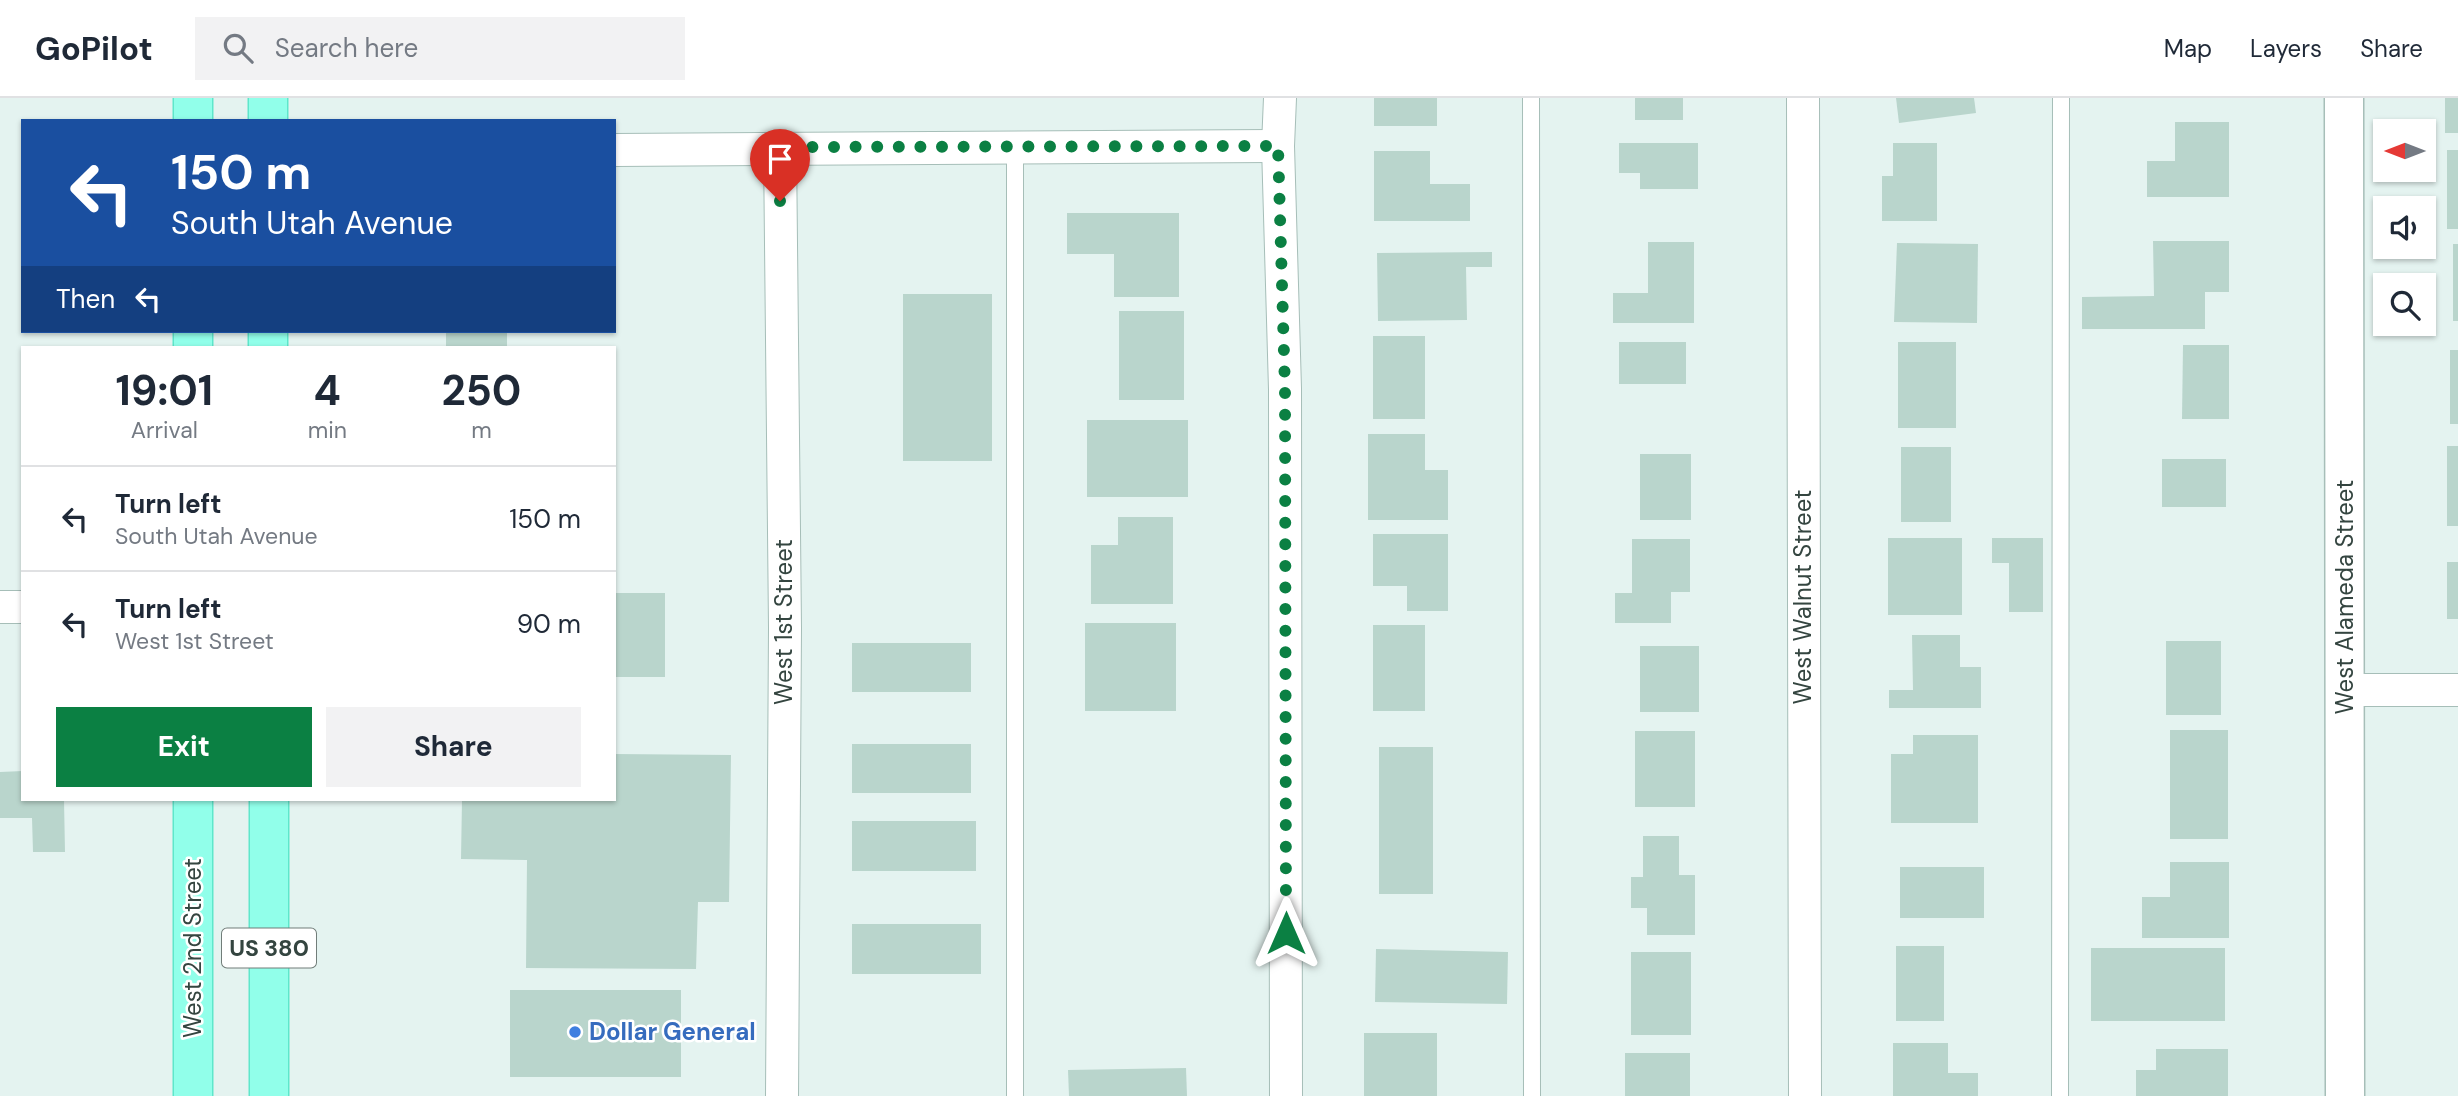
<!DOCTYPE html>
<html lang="en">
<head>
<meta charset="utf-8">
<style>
	body { margin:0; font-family:"DM Sans",sans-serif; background:#f2f2f3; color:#1f2937; height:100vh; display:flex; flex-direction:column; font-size:26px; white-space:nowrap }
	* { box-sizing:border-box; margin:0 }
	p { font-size:23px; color:#747a83 }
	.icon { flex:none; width:38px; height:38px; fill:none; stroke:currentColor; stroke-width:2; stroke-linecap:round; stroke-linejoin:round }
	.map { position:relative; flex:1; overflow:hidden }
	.details { position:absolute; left:21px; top:248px; width:595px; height:455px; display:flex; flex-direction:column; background:#fff; border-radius:0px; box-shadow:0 2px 5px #0004 }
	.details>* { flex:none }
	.top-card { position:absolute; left:21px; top:21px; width:595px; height:214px; border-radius:0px; box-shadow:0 2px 5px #0004; background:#1a4fa0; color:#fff; overflow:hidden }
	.needle { width:46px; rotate:270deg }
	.fabs { position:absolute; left:2373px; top:21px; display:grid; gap:14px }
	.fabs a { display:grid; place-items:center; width:63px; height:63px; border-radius:0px; background:#fff; box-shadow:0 2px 5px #0004; font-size:35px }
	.pin { position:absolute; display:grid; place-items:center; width:60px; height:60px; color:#fff; margin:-72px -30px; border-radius:50% 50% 50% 0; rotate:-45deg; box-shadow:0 0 7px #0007 }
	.pin .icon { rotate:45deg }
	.me { position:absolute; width:77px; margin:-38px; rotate:0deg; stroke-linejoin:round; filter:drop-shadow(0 0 5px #0008) }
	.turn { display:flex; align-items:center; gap:24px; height:147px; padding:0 35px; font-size:32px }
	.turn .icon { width:91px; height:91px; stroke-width:2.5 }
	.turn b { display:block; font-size:49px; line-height:60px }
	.then { display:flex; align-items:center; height:66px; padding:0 35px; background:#0003; gap:14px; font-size:26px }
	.eta { display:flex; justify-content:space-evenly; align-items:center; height:119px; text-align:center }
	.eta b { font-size:42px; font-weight:700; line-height:49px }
	.primary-button { display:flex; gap:14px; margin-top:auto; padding:14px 35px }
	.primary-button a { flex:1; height:80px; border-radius:0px; background:#0b8043; color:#fff; font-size:28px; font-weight:700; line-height:80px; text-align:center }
	.primary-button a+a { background:#f2f2f3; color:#1f2937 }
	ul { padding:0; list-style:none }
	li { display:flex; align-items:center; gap:21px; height:105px; padding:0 35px; border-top:2px solid #e0e1e3 }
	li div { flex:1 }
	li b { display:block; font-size:26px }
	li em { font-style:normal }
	header { display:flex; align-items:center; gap:42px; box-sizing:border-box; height:98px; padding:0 35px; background:#fff; border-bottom:2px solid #e0e1e3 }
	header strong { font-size:33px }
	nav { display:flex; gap:38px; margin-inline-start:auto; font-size:24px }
	.search { width:490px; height:63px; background:#f2f2f3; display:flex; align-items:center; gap:18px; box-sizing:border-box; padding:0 24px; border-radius:0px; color:#747a83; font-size:26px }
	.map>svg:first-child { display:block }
	.building { fill:#b9d5cc }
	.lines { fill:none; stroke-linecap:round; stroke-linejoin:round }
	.service-casing { stroke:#a6beb8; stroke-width:18 }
	.minor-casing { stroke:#a6beb8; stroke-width:34 }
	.tertiary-casing { stroke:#a6beb8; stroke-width:41 }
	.primary-casing { stroke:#5ee7cb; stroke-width:41 }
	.service { stroke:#fff; stroke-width:16 }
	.minor { stroke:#fff; stroke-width:32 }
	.tertiary { stroke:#fff; stroke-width:38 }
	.primary { stroke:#91ffea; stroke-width:38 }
	.route { stroke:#0b8043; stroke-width:12; stroke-dasharray:0 21.6 }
	.shop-dot { fill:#3f7fe0; stroke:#fff; stroke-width:2.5 }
	.labels { text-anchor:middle; stroke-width:5; stroke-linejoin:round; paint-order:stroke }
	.shield { fill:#fff; stroke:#717d79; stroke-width:2 }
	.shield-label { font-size:23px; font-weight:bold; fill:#344540 }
	.street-label { font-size:24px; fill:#344540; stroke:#fff }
	.shop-label { font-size:24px; font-weight:bold; fill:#366cbe; stroke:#fff; text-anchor:start }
</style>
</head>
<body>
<header>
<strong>GoPilot</strong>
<div class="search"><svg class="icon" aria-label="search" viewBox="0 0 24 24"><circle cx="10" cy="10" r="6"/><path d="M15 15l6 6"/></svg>Search here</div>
<nav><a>Map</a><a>Layers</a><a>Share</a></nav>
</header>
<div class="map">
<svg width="2458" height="998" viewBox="0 0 2458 998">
	<rect width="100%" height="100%" fill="#e4f3f0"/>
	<!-- building -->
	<g class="building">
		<rect x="1374" y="0" width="63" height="28"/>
		<rect x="1635" y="0" width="48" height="22"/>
		<path d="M 1896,0 L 1974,0 L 1976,15 L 1899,25 Z"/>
		<rect x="2445" y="0" width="13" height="35"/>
		<path d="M 2175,24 L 2229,24 L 2229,99 L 2147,99 L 2147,63 L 2175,63 Z"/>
		<path d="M 1619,45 L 1698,45 L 1698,91 L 1640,91 L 1640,75 L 1619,75 Z"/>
		<path d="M 1893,45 L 1937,45 L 1937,123 L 1882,123 L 1882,78 L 1893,78 Z"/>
		<rect x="2447" y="52" width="11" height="79"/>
		<path d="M 1374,53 L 1430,53 L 1430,86 L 1470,86 L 1470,123 L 1374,123 Z"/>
		<path d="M 1067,115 L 1179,115 L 1179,199 L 1114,199 L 1114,156 L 1067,156 Z"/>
		<path d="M 2153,143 L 2229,143 L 2229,194 L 2205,194 L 2205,231 L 2082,231 L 2082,199 L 2154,198 Z"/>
		<path d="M 1648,144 L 1694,144 L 1694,225 L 1613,225 L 1613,195 L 1648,195 Z"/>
		<path d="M 1897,145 L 1978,146 L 1977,225 L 1894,224 Z"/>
		<rect x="2453" y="146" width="5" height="77"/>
		<path d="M 1492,154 L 1492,169 L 1466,169 L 1467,222 L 1378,223 L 1377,155 Z"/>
		<rect x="903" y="196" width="89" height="167"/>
		<rect x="1119" y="213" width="65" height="89"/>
		<rect x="446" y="233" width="61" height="17"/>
		<rect x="1373" y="238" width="52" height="83"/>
		<rect x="1619" y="244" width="67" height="42"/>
		<rect x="1898" y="244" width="58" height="86"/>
		<path d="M 2183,247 L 2229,247 L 2229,321 L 2182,321 Z"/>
		<rect x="2450" y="252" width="8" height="74"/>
		<rect x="1087" y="322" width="101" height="77"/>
		<path d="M 1368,336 L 1425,336 L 1425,372 L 1448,372 L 1448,422 L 1368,422 Z"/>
		<rect x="2447" y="348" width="11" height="80"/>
		<rect x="1901" y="349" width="50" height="75"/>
		<rect x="1640" y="356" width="51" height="66"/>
		<rect x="2162" y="361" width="64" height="48"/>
		<path d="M 1118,419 L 1173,419 L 1173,506 L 1091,506 L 1091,447 L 1118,447 Z"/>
		<path d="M 1373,436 L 1448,436 L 1448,513 L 1407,513 L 1407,488 L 1373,488 Z"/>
		<rect x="1888" y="440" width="74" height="77"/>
		<path d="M 1992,440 L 2043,440 L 2043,514 L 2009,514 L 2009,465 L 1992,465 Z"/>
		<path d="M 1632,441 L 1690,441 L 1690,494 L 1671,494 L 1671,525 L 1615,525 L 1615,495 L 1632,495 Z"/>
		<rect x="2447" y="464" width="11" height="57"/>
		<rect x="614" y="495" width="51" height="84"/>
		<rect x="1085" y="525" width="91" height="88"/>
		<rect x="1373" y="527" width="52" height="86"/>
		<path d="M 1912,537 L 1960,537 L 1960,569 L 1981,569 L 1981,610 L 1889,610 L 1889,592 L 1913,592 Z"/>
		<rect x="2166" y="543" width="55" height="74"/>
		<rect x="852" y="545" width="119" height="49"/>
		<rect x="1640" y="548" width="59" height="66"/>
		<rect x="2170" y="632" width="58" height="109"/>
		<rect x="1635" y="633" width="60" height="76"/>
		<path d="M 1913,637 L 1978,637 L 1978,725 L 1891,725 L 1891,656 L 1913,656 Z"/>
		<rect x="852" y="646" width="119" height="49"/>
		<rect x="1379" y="649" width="54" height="147"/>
		<path d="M 614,656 L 731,657 L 729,804 L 698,804 L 696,871 L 526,870 L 527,762 L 461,761 L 462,702 L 614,702 Z"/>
		<path d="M 23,673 L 23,702 L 64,702 L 65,754 L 33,754 L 32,720 L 0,720 L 0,674 Z"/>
		<rect x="852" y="723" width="124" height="50"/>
		<path d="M 1643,738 L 1679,738 L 1679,777 L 1695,777 L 1695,837 L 1647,837 L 1647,810 L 1631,810 L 1631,779 L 1643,779 Z"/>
		<path d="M 2170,764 L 2229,764 L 2229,840 L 2142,840 L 2142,799 L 2170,799 Z"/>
		<rect x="1900" y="769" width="84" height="51"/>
		<rect x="852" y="826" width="129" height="50"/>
		<rect x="1896" y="848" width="48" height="75"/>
		<rect x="2091" y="850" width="134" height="73"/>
		<path d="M 1376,851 L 1508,854 L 1507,906 L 1375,904 Z"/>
		<rect x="1631" y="854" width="60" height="83"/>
		<rect x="510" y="892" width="171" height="87"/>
		<rect x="1364" y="935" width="73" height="63"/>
		<path d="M 1893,945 L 1948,945 L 1948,975 L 1978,975 L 1978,998 L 1893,998 Z"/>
		<path d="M 2156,951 L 2228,951 L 2228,998 L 2136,998 L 2136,972 L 2156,972 Z"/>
		<rect x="1625" y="955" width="65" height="43"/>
		<path d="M 1186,970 L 1187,998 L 1069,998 L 1068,972 Z"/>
	</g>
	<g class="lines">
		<defs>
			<g id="service">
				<path d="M 1531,0 L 1532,998"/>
				<path d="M 1015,49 L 1015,998"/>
				<path d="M 2060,998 L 2061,0"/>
			</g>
			<g id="minor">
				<path d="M 1280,0 L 1278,48 L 1285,291 L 1286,998"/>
				<path d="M 1803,0 L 1805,998"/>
				<path d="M 780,49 L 785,530 L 782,998"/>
				<path d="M 614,52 L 1278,48"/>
				<path d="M 0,509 L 23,509"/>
				<path d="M 2345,592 L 2458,592"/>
			</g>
			<path id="tertiary" d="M 2344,0 L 2345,998"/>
			<g id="primary">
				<path d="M 193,0 L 193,23"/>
				<path d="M 268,0 L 268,23"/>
				<path d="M 193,233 L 193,250"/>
				<path d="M 268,233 L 268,250"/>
				<path d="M 193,702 L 193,998"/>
				<path d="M 269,702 L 269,998"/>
			</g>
		</defs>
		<!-- service casing -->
		<use href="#service" class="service-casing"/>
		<!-- minor casing -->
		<use href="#minor" class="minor-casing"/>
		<!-- tertiary casing -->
		<use href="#tertiary" class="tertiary-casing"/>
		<!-- primary casing -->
		<use href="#primary" class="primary-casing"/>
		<!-- service -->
		<use href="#service" class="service"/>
		<!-- minor -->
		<use href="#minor" class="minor"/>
		<!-- tertiary -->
		<use href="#tertiary" class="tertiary"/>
		<!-- primary -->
		<use href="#primary" class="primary"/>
	</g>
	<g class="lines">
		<!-- route -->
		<path class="route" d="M 780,103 L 780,49 L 1278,48 L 1285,291 L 1286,835"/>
	</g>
	<!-- markers -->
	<circle class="shop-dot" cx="575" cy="934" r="7"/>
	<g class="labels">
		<!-- shield labels -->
		<rect class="shield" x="222" y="830.5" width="94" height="39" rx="5"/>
		<g class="shield-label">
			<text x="269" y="858">US 380</text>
		</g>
		<!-- street labels -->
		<g class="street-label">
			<text transform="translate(1803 499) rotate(-90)" y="8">West Walnut Street</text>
			<text transform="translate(2345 499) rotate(-90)" y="8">West Alameda Street</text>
			<text transform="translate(784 524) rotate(-90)" y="8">West 1st Street</text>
			<text transform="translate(193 850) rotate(-90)" y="8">West 2nd Street</text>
		</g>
		<!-- shop labels -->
		<g class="shop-label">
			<text x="589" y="942">Dollar General</text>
		</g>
	</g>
</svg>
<div class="fabs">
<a><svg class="needle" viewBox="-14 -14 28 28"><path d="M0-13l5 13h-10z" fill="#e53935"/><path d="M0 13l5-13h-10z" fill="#747a83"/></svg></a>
<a><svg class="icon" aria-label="sound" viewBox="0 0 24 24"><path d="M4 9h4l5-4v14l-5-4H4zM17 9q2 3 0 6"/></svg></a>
<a><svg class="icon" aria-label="search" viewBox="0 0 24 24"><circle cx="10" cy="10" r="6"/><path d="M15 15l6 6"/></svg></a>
</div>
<div class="pin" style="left:780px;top:103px;background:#d93025"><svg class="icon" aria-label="arrive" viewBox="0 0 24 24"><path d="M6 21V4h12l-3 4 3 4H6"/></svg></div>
<svg class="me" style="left:1286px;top:835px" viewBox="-20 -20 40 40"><path d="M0-17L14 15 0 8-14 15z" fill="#0b8043" stroke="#fff" stroke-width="4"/></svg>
<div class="top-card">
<div class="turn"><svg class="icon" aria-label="left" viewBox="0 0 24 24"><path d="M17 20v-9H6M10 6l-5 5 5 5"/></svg><div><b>150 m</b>South Utah Avenue</div></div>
<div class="then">Then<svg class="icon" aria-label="left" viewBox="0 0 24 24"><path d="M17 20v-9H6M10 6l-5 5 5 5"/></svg></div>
</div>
<section class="details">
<div class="eta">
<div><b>19:01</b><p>Arrival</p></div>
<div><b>4</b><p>min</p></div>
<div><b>250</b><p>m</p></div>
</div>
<ul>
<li><svg class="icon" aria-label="left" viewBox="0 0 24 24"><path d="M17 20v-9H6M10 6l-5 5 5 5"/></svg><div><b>Turn left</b><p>South Utah Avenue</p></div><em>150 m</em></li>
<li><svg class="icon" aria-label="left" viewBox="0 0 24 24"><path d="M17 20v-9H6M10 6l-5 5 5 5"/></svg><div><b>Turn left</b><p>West 1st Street</p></div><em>90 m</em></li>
</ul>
<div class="primary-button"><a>Exit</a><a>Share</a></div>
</section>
</div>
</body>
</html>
